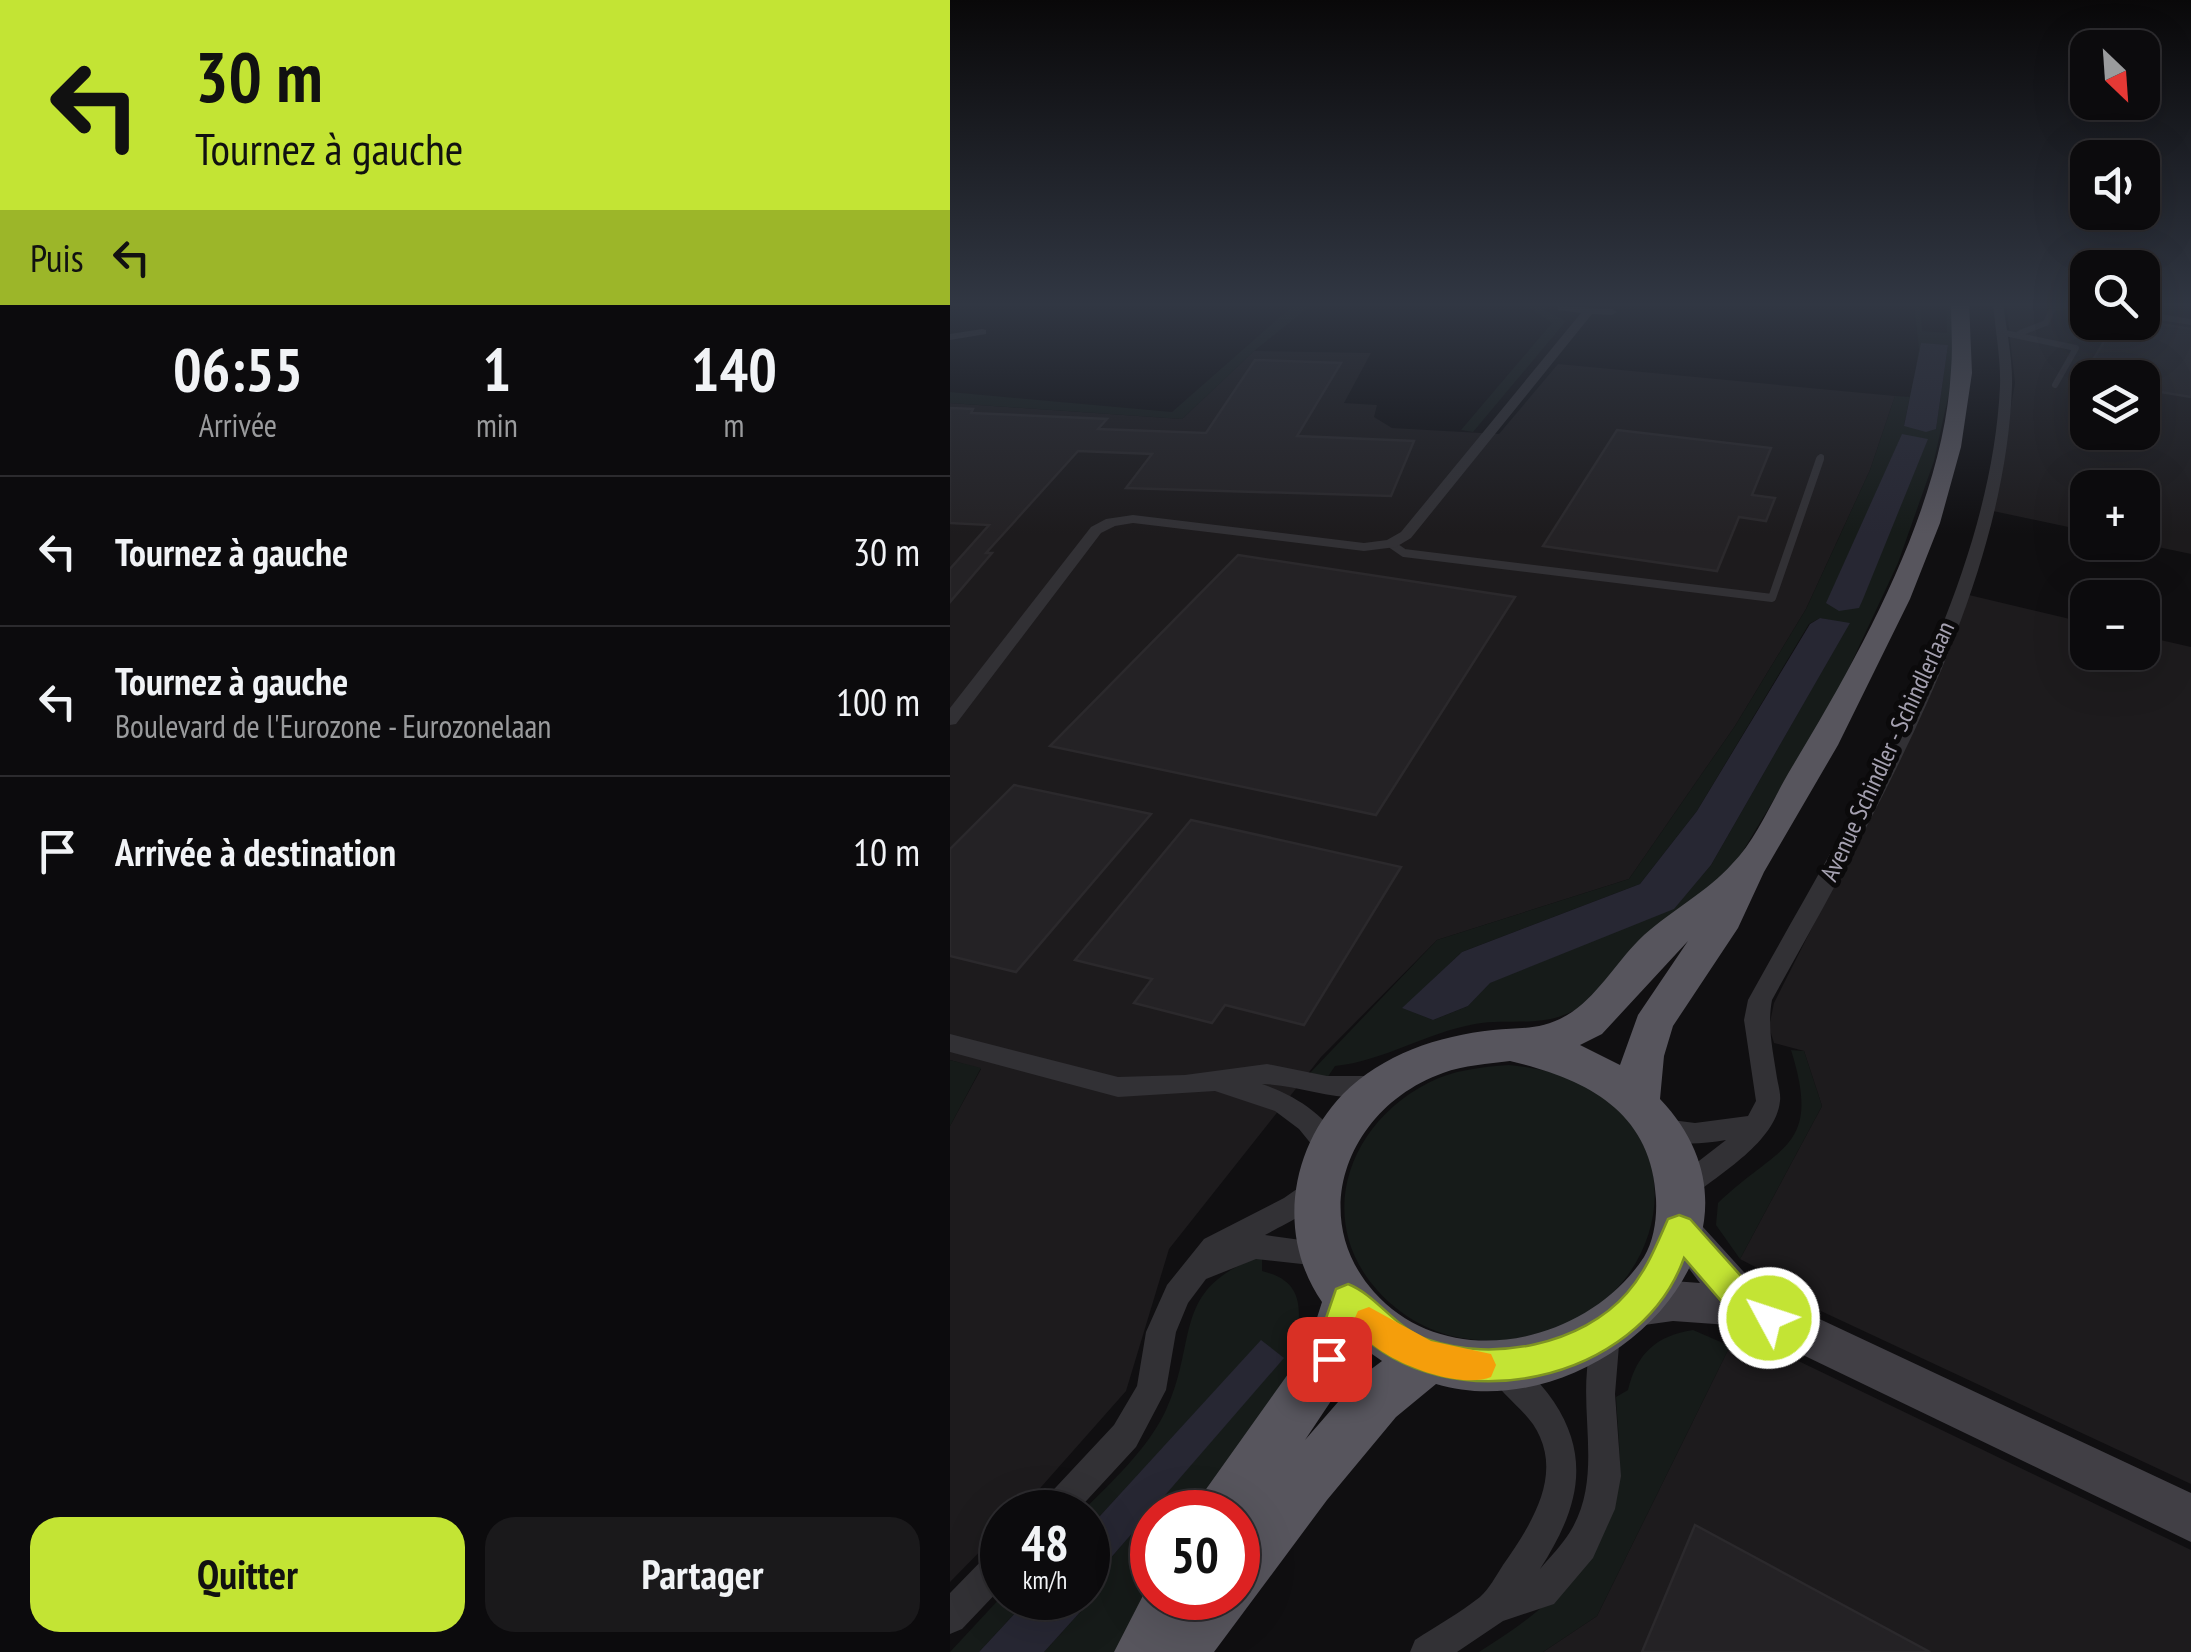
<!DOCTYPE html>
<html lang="fr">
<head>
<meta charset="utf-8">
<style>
	body { margin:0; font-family:"PT Sans Narrow",sans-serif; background:#1a191b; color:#f1f3f6; height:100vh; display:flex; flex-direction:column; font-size:38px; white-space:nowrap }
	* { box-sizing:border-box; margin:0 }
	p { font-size:32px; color:#9a9b9d }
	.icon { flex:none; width:55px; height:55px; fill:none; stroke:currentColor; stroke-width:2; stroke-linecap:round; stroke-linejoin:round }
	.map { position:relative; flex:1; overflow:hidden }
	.sheet { display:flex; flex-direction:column; background:#0c0b0d; width:950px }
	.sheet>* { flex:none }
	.guide { background:#c3e434; color:#111; overflow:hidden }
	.needle { width:65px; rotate:155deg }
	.buttons { position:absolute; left:1120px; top:30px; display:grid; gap:20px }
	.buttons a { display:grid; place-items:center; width:90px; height:90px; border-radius:20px; background:#0c0b0d; box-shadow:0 10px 40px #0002,0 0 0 2px #2c2b2e; font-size:50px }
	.speed { position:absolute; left:30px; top:1490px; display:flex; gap:20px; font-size:50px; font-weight:700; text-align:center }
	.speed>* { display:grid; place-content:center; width:130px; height:130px; border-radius:50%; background:#0c0b0d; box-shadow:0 10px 40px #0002,0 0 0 2px #2c2b2e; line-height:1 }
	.speed small { font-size:25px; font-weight:400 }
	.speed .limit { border:15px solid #d22; background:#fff; color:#111 }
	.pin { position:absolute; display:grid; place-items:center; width:85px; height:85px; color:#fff; margin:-42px; border-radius:20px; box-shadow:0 5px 15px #0006 }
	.me { position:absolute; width:110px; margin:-55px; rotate:310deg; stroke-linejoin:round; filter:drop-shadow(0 0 8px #0008) }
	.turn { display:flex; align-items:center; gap:35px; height:210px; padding:0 30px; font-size:45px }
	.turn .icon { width:130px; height:130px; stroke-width:2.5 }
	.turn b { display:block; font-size:70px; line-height:85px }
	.then { display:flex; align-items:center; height:95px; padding:0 30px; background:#0003; gap:20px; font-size:38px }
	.eta { display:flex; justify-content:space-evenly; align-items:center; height:170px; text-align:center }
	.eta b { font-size:60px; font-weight:800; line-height:70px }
	.primary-button { display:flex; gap:20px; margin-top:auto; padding:20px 30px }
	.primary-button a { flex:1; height:115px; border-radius:30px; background:#c3e434; color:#111; font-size:40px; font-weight:800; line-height:115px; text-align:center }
	.primary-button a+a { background:#1a191b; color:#f1f3f6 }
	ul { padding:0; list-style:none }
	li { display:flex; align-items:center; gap:30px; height:150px; padding:0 30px; border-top:2px solid #2c2b2e }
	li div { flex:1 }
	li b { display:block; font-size:38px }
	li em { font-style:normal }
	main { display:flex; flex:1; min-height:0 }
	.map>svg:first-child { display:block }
	.built { fill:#1d1b1d; fill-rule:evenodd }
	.green { fill:#161b19; fill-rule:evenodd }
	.water { fill:#272733 }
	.building { fill:#242225; stroke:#2b292c; stroke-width:2.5 }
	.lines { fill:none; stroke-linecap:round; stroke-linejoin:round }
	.service-far1 { stroke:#323135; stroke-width:6 }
	.service { stroke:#323135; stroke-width:8 }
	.minor { fill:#323135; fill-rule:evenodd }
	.secondary { fill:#413f45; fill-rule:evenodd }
	.trunk { fill:#57555d; fill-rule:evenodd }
	.route { fill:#c3e434; stroke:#7f9422; stroke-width:2.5 }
	.slow { fill:#f59e0b }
	.labels { text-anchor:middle; stroke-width:10; stroke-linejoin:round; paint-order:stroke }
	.street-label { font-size:25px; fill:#a5a1b1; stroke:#0b0a0b }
</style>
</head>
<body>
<main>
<section class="sheet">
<div class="guide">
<div class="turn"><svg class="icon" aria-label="left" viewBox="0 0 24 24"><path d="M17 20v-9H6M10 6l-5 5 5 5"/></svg><div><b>30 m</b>Tournez à gauche</div></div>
<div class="then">Puis<svg class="icon" aria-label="left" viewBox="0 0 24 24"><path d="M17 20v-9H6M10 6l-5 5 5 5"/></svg></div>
</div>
<div class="eta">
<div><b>06:55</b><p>Arrivée</p></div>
<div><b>1</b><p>min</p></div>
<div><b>140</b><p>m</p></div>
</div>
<ul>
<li><svg class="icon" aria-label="left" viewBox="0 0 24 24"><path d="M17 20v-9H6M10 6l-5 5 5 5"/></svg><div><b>Tournez à gauche</b></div><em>30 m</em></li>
<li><svg class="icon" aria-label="left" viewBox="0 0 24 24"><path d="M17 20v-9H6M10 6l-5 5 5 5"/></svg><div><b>Tournez à gauche</b><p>Boulevard de l'Eurozone - Eurozonelaan</p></div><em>100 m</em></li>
<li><svg class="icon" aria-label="arrive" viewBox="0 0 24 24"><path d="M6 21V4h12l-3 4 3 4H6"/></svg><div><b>Arrivée à destination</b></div><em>10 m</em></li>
</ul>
<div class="primary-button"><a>Quitter</a><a>Partager</a></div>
</section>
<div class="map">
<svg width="1241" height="1652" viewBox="0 0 1241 1652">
	<rect width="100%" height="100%" fill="#100f11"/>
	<!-- built -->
	<g class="built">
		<path d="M 1056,302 L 1137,302 L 1138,322 L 1192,322 L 1193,302 L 1241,302 L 1241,554 L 1189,543 L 1192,488 L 1138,488 L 1137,531 L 1043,511 L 1065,383 ZM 1138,378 L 1192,378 L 1192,432 L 1138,432 Z"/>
		<path d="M 304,351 L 421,353 L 394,403 L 427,405 L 424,417 L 442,428 L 549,434 L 608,364 L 945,396 L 920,470 L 856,609 L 785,726 L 679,879 L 487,940 L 371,1057 L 219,1249 L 176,1391 L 69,1512 L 52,1512 L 52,1529 L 0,1582 L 0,1126 L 31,1069 L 0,1060 L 0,403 L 232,419 Z"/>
		<path d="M 1019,595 L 1137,623 L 1138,652 L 1192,652 L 1193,636 L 1241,647 L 1241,1484 L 858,1305 L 863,1297 L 790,1259 L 872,1106 L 854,1051 L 824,1043 L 819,1027 L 824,1003 L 981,692 Z"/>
		<path d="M 780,1346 L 827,1369 L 836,1355 L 1241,1550 L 1241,1652 L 593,1652 L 647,1616 Z"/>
	</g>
	<!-- green -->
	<g class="green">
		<path d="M 347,302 L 365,302 L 304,351 L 232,419 L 0,403 L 0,392 L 222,412 Z"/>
		<path d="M 530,302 L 597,302 L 594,310 L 616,321 L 523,432 L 511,430 L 602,323 L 575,305 Z"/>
		<path d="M 964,302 L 970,302 L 972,331 L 997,333 L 996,302 L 1002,302 L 1004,370 L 984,461 L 948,563 L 886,696 L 784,866 L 635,1017 L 623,1011 C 590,1028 559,1018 525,1024 C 475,1033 434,1061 385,1066 L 377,1078 L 360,1073 L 487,940 L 679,879 L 785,726 L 856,609 L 920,470 L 945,396 L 961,397 L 969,349 ZM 971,344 L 998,345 L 986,429 L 954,425 ZM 870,618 L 899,624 L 761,865 L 724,908 L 539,983 L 518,1006 L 483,1020 L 453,1008 L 512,952 L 690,884 L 747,811 L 859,624 Z"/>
		<path d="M 841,1050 L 854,1051 L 872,1106 L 790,1259 L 766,1225 L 768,1203 C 830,1144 872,1149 841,1050 Z"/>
		<path d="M 0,1060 L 31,1068 L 0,1126 Z"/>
		<path d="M 559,1065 C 790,1086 724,1363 518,1339 C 483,1335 450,1316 427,1290 C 364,1219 398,1124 478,1083 C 503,1070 531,1067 559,1065 Z"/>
		<path d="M 312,1256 L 312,1271 C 355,1281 351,1310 346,1346 L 362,1354 L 258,1512 L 202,1512 L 202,1598 L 208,1598 L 177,1652 L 94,1652 L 132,1610 L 131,1598 L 138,1598 L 138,1563 L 159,1560 L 333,1358 L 311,1341 L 138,1529 L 138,1512 L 132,1512 C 161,1482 198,1449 216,1410 C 249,1339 220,1288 312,1256 Z"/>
		<path d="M 743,1330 L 780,1346 L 647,1616 L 593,1652 L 529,1652 C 595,1610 663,1560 669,1475 C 671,1449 667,1422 666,1397 L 678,1390 C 687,1353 706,1336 743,1330 Z"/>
		<path d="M 52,1596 L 79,1598 L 29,1652 L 0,1652 Z"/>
	</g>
	<!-- water -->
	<g class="water">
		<path d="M 971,343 L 998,345 L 986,429 L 976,432 L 954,426 Z"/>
		<path d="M 952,434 L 978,439 L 913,599 L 909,608 L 889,611 L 876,603 Z"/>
		<path d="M 870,618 L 900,623 L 761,865 L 724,909 L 540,983 L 518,1006 L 483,1020 L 452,1008 L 512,952 L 690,884 L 747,811 L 860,624 Z"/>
		<path d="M 311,1340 L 334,1358 L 159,1560 L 139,1564 L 138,1529 Z"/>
		<path d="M 79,1598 L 131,1598 L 132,1610 L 94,1652 L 29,1652 Z"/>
	</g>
	<!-- building -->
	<g class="building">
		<path d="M 1192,321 L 1241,329 L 1241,397 L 1192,389 L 1192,378 L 1132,378 L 1166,322 Z"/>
		<path d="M 305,360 L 391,363 L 347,436 L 464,441 L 441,496 L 176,488 L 202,454 L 128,451 L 36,553 L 42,553 L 0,602 L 0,569 L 39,525 L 0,523 L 0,408 L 23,409 L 21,413 L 157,419 L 148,429 L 256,433 Z"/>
		<path d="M 667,430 L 821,448 L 802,495 L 825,498 L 816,521 L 789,517 L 767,571 L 593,546 Z"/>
		<path d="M 288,555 L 565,597 L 426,815 L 100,746 Z"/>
		<path d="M 64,785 L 201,814 L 66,972 L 0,956 L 0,849 Z"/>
		<path d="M 241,820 L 451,867 L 354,1025 L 275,1005 L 262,1023 L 184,1003 L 202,979 L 125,960 Z"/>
		<path d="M 745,1525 L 980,1652 L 692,1652 Z"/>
	</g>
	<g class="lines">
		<!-- service-far1 -->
		<g class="service-far1">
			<path d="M 1232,302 L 1241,303"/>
			<path d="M 1192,314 L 1241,322"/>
			<path d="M 1055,333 L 1126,348 L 1105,385"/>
			<path d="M 1070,333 L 1096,323 L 1103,307 L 1138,305"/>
			<path d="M 869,462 L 871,457"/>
		</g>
		<!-- service -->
		<path class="service" d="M 441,544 L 454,553 L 822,598 L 870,459"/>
		<!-- minor -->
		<g class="minor">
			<path d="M 1043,302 L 1053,302 C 1056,329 1063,359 1062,386 C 1055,596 921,820 822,1000 C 817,1026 823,1051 827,1078 C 828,1084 831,1094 830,1101 C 826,1141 770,1174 741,1197 L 732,1201 L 723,1197 L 719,1189 L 723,1181 L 776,1140 C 751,1144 729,1146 705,1138 L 701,1130 L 705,1122 L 714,1119 L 745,1123 L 798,1116 L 806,1101 L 794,1020 L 798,1000 C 898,818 1040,598 1050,386 C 1051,359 1045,329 1043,302 Z"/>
			<path d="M 608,306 L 662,309 L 667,312 L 662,315 L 642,314 L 461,538 L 446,547 L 414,551 L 183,523 L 165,526 L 151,533 L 6,724 L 0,725 L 0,708 L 141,527 L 156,519 L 183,515 L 414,543 L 437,540 L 451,532 L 631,313 L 608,310 Z"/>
			<path d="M 32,329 L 36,330 L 36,334 L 0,340 L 0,334 Z"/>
			<path d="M 0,1034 L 168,1077 L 235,1075 L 317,1064 L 377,1076 L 430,1076 L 439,1079 L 442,1086 L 439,1093 C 397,1107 354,1085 312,1084 C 346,1096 377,1115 393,1148 L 389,1156 L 380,1159 L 371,1156 L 349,1129 L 325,1111 L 265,1091 L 168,1097 L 0,1052 Z"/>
			<path d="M 364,1177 L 373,1181 L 377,1189 C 366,1212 336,1223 315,1235 L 380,1244 L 384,1253 L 380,1262 L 370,1266 L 306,1259 L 256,1279 L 238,1303 L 226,1332 L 216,1390 L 186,1447 L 126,1512 L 88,1512 L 93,1501 L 164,1425 L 187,1386 L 196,1332 L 217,1285 L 254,1239 L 334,1198 Z"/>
			<path d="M 655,1319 L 665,1323 L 670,1333 L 665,1394 L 671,1476 L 665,1509 L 643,1558 L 604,1604 L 553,1621 L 507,1652 L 460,1652 L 465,1640 C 486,1626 510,1613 530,1597 C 539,1589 546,1576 553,1565 C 578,1529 610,1482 590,1437 C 579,1410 549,1396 538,1370 L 542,1360 L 553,1355 C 573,1364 592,1384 604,1402 C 643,1461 626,1513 590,1569 C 600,1557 612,1545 620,1532 C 651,1482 632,1424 637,1370 C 639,1354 638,1338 645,1323 Z"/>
			<path d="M 52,1547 L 52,1587 L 12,1629 L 0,1634 L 0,1593 L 40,1552 Z"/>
		</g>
		<!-- secondary -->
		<path class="secondary" d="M 729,1211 L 743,1216 L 812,1292 L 1241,1493 L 1241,1542 L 793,1326 L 723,1321 L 687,1326 L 672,1320 L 666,1306 L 672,1292 L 723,1281 L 750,1283 L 709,1229 L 715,1216 Z"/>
		<!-- trunk -->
		<path class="trunk" d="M 1001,302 L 1019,302 L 1022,373 L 1011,447 L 990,523 L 960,599 L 888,745 L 814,872 L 788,928 L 723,1026 L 714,1056 L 710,1099 C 847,1242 644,1431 486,1384 L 446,1417 L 377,1500 L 264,1652 L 164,1652 L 202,1578 L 202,1598 L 288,1598 L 288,1512 L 246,1512 L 254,1492 L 358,1346 L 372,1302 C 327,1237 339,1150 393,1094 C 433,1054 488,1036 543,1030 C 573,1027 593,1031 622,1012 C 650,993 669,958 694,935 C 722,910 758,891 782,864 C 807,839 823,798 842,767 C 910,654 994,505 1001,370 C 1003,348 1001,325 1001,302 ZM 738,941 L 688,1015 L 670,1065 L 630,1045 L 652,1034 ZM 560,1061 C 636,1079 702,1111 706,1199 C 707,1218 704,1240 694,1257 C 637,1344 498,1375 424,1292 C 355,1214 400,1106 493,1073 C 514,1065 538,1064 560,1061 ZM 409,1345 L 432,1361 L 408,1379 L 355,1440 L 397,1377 Z"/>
	</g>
	<!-- sky -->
	<linearGradient id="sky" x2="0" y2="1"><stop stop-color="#090809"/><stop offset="0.57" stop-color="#313743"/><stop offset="1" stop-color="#313743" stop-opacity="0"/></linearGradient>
	<rect width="1241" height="534" fill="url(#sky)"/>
	<!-- route -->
	<path class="route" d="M 729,1215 L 740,1219 L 808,1295 L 831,1307 L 836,1318 L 831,1328 L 819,1333 L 785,1317 L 734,1258 C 689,1383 498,1424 405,1329 L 391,1371 L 379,1376 L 367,1371 L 362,1359 L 386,1289 L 398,1284 C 428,1296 444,1328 479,1340 C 543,1362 632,1345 677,1293 C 697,1270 706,1246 718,1219 Z"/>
	<!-- slow -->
	<path class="slow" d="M 419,1307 L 481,1341 L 541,1354 L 546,1365 L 541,1377 C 506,1391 418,1357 403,1322 L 408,1311 Z"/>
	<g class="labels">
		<!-- street labels -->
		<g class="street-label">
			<text transform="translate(937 751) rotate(-65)" y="9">Avenue Schindler - Schindlerlaan</text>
		</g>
	</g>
</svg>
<div class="buttons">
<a><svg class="needle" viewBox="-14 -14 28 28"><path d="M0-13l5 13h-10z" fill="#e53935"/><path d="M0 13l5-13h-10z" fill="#9a9b9d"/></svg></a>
<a><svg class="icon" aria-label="sound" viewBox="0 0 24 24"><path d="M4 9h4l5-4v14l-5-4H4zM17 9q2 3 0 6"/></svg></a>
<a><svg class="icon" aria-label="search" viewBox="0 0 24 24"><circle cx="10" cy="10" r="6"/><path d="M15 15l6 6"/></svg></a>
<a><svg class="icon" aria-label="layers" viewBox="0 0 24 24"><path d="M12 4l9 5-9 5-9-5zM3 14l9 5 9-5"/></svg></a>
<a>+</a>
<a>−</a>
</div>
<div class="speed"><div>48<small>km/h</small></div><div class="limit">50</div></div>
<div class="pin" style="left:379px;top:1359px;background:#d93025"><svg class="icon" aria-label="arrive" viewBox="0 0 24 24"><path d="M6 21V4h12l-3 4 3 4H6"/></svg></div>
<svg class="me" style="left:819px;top:1318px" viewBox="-20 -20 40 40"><circle r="17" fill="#c3e434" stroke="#fff" stroke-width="3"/><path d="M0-11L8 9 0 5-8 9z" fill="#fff"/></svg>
</div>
</main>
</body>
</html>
